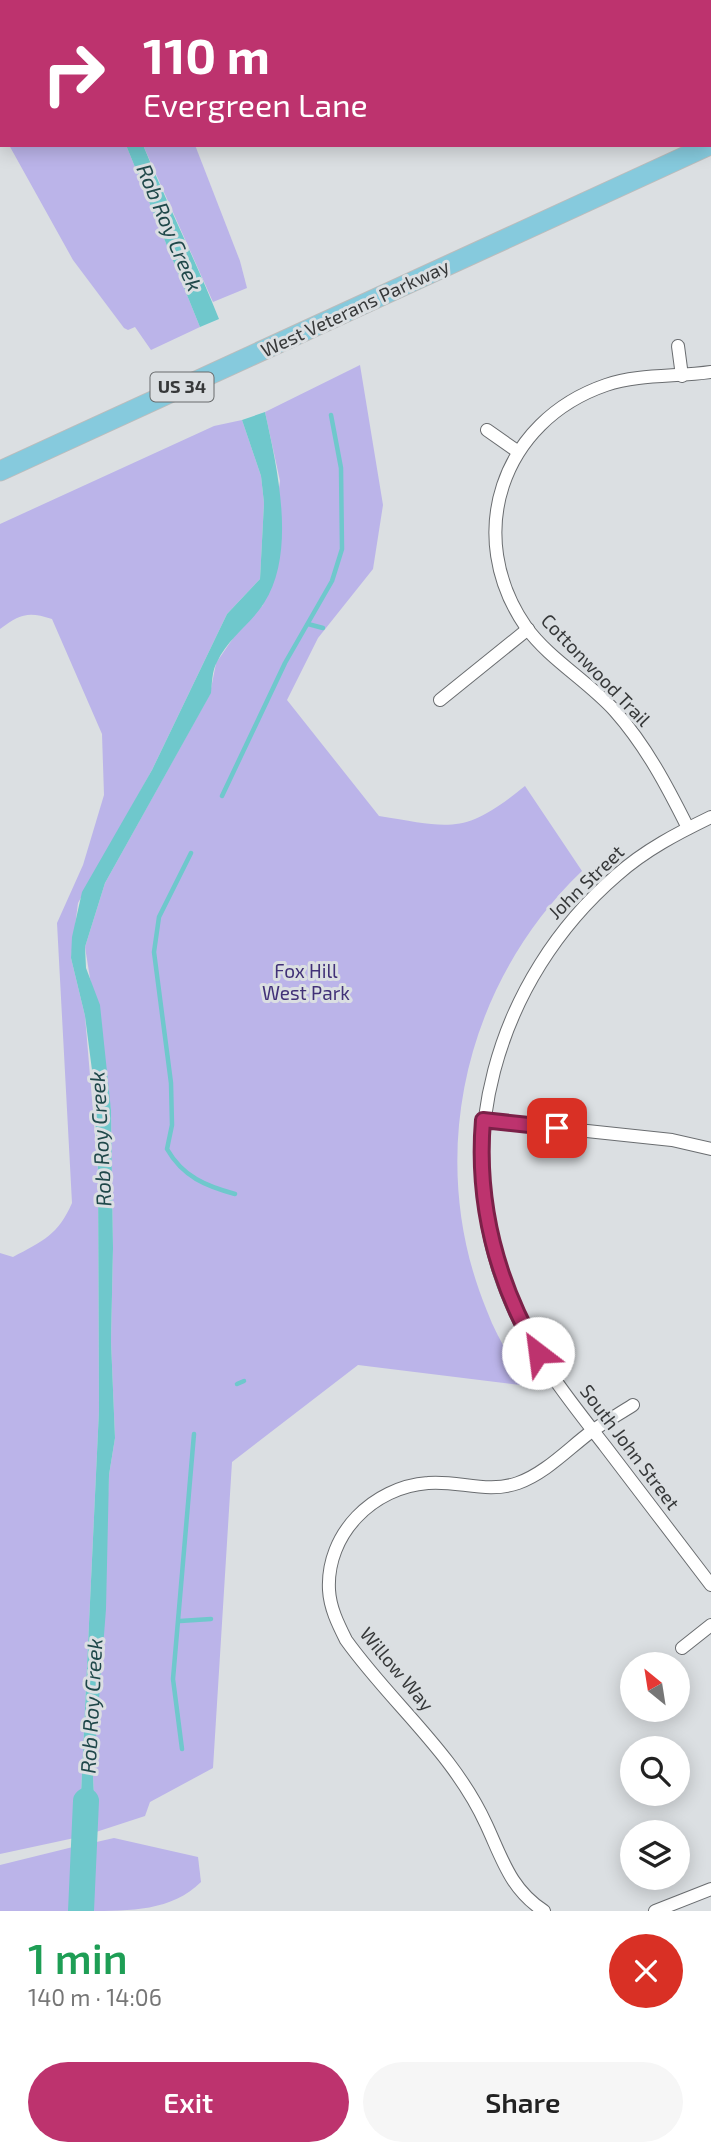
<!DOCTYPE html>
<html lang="en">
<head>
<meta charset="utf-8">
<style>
	body { margin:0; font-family:"Exo 2",sans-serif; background:#f6f6f6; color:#222; height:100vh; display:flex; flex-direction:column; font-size:26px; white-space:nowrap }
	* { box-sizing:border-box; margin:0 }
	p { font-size:23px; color:#767676 }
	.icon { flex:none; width:38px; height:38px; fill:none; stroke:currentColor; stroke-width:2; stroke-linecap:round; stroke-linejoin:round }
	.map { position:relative; height:1911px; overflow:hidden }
	.panel { display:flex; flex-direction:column; background:#fff; flex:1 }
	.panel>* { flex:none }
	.banner { position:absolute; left:0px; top:0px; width:712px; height:147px; box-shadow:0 4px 18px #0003; background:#bd336e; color:#fff; overflow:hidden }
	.needle { width:46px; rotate:330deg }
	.buttons { position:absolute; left:620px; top:1652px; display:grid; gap:14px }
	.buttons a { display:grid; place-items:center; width:70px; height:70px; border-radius:50%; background:#fff; box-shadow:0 4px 18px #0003; font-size:35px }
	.pin { position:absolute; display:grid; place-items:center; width:60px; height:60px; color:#fff; margin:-30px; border-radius:14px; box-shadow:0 4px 10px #0006 }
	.me { position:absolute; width:77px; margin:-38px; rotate:330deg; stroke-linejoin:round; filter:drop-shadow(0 0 5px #0008) }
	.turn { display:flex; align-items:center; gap:24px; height:147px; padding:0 28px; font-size:32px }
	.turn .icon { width:91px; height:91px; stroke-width:2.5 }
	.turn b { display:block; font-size:49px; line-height:60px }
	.round { display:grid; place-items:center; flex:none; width:74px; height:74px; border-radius:37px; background:#f6f6f6 }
	.overview { display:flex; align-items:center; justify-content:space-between; height:119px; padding:0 28px }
	h1 { font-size:42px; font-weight:600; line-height:52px; color:#1e9e55 }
	.button { display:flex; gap:14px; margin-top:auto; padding:14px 28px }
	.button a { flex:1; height:80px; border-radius:42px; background:#bd336e; color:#fff; font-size:28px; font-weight:600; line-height:80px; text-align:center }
	.button a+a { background:#f6f6f6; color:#222 }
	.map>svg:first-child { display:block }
	.green { fill:#bbb4e9 }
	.water { fill:#6fc8cc }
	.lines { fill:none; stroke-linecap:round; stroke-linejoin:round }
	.stream { stroke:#6fc8cc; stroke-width:4.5 }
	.river { stroke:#6fc8cc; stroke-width:26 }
	.minor-casing { stroke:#6a6d70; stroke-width:14 }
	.primary-casing { stroke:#bbbcbc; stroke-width:21 }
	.minor { stroke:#fff; stroke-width:12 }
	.primary { stroke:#86cadd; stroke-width:19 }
	.route-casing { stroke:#7b2148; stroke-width:18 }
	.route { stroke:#bd336e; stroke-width:12 }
	.labels { text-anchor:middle; stroke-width:6; stroke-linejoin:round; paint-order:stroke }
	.shield { fill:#dbdfe2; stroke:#686b6c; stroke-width:2 }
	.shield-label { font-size:18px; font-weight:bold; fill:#37393a }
	.street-label { font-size:19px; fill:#37393a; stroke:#dbdfe2 }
	.park-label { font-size:19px; fill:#413177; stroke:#dbdfe2 }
	.water-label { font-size:21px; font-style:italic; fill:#1f484a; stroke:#dbdfe2 }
</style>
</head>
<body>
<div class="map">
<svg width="711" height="1911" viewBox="0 0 711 1911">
	<rect width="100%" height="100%" fill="#dbdfe2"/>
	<!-- green -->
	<g class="green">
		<path d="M 2,25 L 2,133 L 0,26 Z"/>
		<path d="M 9,145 L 126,145 L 200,327 L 151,350 L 135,327 L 128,330 L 124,328 L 73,260 Z"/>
		<path d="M 143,145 L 195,145 L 240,261 L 247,288 L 213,302 Z"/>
		<path d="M 360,365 L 383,505 L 373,569 L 318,638 L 287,700 L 379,816 C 453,828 464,835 525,786 L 582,871 C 464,984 424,1159 487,1311 C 497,1338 513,1362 528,1386 L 358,1365 L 232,1462 L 213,1768 L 150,1802 L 145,1816 L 96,1832 L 93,1777 L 109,1475 L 115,1438 L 111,1341 L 113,1248 L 111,1110 L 85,947 L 105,883 L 210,694 L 216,663 L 238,631 L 263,605 L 280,481 L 265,412 Z"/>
		<path d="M 242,420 L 261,476 L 264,503 L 260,579 L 227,614 L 152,770 L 78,903 L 71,958 L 85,1016 L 98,1171 L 99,1410 L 79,1837 L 0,1854 L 0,1253 L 13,1257 C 43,1241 58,1235 72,1203 L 57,923 L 83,865 L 104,795 L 102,734 L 52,619 C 28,611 20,614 0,629 L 0,524 L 214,426 Z"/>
		<path d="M 114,1838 L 198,1857 L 201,1882 C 172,1911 130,1911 88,1911 L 92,1843 Z"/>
		<path d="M 77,1846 L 74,1911 L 0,1911 L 0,1865 Z"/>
	</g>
	<!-- water -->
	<g class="water">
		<path d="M 126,145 L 143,145 C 167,204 196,261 219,319 L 200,327 Z"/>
		<path d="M 265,412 C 277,467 297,552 264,603 C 251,624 228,638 217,662 C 212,670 212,684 211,693 L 105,883 L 85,947 L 86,968 L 100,1005 L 111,1110 L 113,1248 L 111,1341 L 115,1438 L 109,1475 L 106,1609 L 93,1777 L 96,1832 L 79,1837 L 99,1410 L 98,1171 L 93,1078 L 85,1016 L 71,958 L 72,937 L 82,892 L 152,770 L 227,614 L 260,579 L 264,503 L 261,476 L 242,420 Z"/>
		<path d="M 92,1843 L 88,1911 L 74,1911 L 77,1846 Z"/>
	</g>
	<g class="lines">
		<!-- stream -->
		<g class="stream">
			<path d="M 308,624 L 323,628"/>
			<path d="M 222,796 L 285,663 L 332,581 L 342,549 L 341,468 L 331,415"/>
			<path d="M 191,853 L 159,917 L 154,952 L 171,1083 L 172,1125 L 167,1149 C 183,1177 206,1186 235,1194"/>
			<path d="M 237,1384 L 244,1381"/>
			<path d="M 180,1621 L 211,1619"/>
			<path d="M 182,1749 L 173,1679 L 194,1434"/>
		</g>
		<!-- river -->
		<path class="river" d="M 81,1911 L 86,1801"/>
		<defs>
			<g id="minor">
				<path d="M 678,346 L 682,376"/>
				<path d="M 487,430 L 517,451"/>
				<path d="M 440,700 L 528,629"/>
				<path d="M 711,817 C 678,833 645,850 617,875 C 496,979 446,1151 510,1301 C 532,1354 570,1401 605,1446 C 640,1492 676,1539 711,1585"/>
				<path d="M 688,828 C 667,786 646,746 615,711 C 588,681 549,659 526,627 C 463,536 501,421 606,385 C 638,374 677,377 711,372"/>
				<path d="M 483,1120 L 672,1140 L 711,1149"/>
				<path d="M 682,1648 L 711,1625"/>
				<path d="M 544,1911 C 510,1889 502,1858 486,1824 C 453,1752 391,1703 346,1640 C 338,1624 330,1608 329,1590 C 326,1534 373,1487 428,1483 C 458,1480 487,1494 518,1483 C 546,1473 569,1448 592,1431 C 605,1422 619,1414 633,1405"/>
				<path d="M 655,1911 L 711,1889"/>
			</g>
			<path id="primary" d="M 0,471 L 710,145"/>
		</defs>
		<!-- minor casing -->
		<use href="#minor" class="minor-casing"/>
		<!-- primary casing -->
		<use href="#primary" class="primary-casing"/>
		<!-- minor -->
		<use href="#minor" class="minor"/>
		<!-- primary -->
		<use href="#primary" class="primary"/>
	</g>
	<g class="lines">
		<defs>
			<path id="route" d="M 538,1353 C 496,1280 476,1204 483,1120 L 557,1128"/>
		</defs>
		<!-- route casing -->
		<use href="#route" class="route-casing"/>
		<!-- route -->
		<use href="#route" class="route"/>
	</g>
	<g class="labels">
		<!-- shield labels -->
		<rect class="shield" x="150.5" y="372.5" width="63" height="29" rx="5"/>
		<g class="shield-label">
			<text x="182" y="393">US 34</text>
		</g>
		<!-- street labels -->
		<g class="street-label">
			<text transform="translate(355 308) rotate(-25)" y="7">West Veterans Parkway</text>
			<text transform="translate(596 670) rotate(46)" y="7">Cottonwood Trail</text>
			<text transform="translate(586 882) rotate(-44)" y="7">John Street</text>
			<text transform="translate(630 1447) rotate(53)" y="7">South John Street</text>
			<text transform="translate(397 1669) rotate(50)" y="7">Willow Way</text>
		</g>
		<!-- park labels -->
		<g class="park-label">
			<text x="306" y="978">Fox Hill<tspan x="306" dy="22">West Park</tspan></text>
		</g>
		<!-- water labels -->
		<g class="water-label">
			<text transform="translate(169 228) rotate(67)" y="7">Rob Roy Creek</text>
			<text transform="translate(101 1139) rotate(-93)" y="7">Rob Roy Creek</text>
			<text transform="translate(92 1706) rotate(-87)" y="7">Rob Roy Creek</text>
		</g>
	</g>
</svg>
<div class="buttons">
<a><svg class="needle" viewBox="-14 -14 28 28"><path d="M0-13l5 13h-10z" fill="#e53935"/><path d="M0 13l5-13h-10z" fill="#767676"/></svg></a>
<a><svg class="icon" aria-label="search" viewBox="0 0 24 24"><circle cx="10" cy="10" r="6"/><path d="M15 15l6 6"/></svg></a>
<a><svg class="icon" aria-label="layers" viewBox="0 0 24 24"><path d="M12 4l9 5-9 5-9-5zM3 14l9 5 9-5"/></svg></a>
</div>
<div class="pin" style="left:557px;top:1128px;background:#d93025"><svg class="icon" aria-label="arrive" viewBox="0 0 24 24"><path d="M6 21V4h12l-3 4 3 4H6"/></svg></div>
<svg class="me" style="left:538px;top:1353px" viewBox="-20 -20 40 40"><circle r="19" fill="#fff"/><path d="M0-13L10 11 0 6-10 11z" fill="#bd336e"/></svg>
<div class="banner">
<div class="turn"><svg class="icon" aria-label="right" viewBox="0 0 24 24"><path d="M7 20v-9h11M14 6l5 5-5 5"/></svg><div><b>110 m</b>Evergreen Lane</div></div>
</div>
</div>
<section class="panel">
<div class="overview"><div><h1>1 min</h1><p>140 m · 14:06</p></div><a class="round" style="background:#d93025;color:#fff"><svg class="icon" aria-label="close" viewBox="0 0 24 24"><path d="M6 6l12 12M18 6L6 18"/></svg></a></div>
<div class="button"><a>Exit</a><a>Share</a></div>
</section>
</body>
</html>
